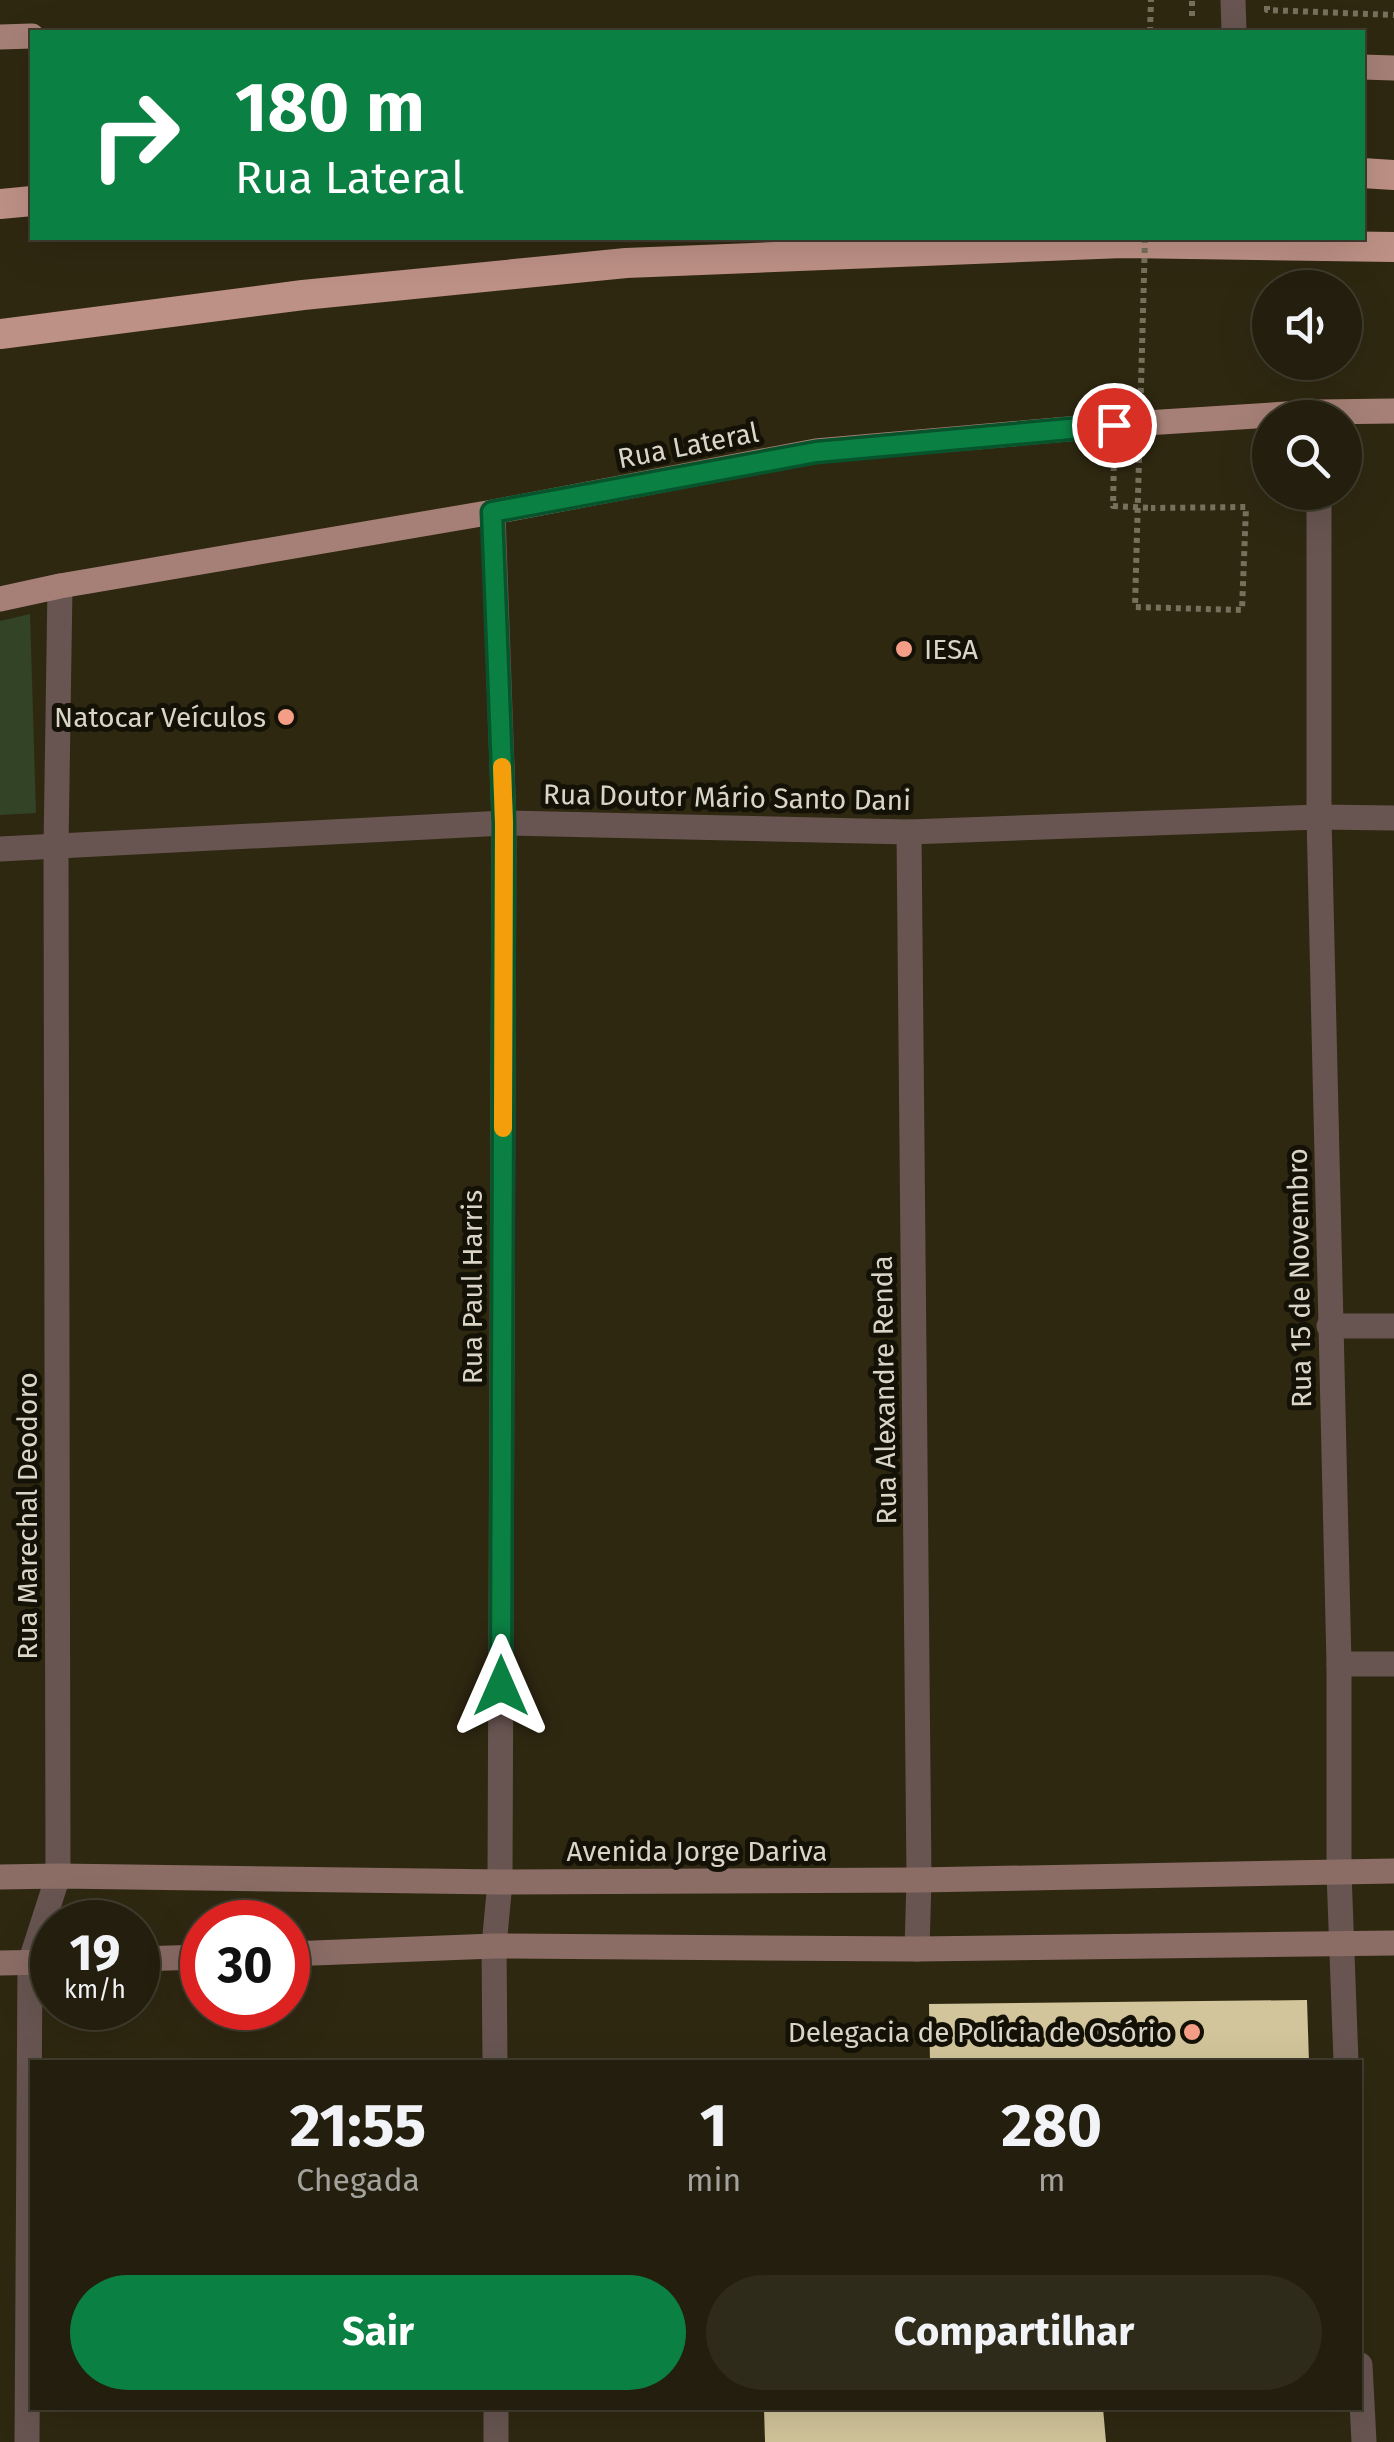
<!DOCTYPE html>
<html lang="pt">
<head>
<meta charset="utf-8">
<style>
	body { margin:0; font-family:"Fira Sans",sans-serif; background:#2f2b1b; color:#f1f3f6; height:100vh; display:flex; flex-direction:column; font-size:38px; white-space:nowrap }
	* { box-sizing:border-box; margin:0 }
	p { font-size:32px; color:#a3a29d }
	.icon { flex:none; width:55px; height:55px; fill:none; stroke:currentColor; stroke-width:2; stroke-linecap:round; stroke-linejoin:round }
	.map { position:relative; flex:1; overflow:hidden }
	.drawer { position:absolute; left:30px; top:2060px; width:1332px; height:350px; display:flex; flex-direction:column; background:#231e0d; border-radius:0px; box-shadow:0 10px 40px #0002,0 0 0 2px #403c2e }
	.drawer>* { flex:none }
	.hud { position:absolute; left:30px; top:30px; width:1335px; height:210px; border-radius:0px; box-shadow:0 10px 40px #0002,0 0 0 2px #403c2e; background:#0b8043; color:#fff; overflow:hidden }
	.fabs { position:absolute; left:1252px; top:270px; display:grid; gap:20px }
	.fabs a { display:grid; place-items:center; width:110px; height:110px; border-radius:50%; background:#231e0d; box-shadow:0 10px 40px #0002,0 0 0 2px #403c2e; font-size:50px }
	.speed { position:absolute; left:30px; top:1900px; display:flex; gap:20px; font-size:50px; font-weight:700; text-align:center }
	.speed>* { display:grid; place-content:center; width:130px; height:130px; border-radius:50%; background:#231e0d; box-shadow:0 10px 40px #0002,0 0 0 2px #403c2e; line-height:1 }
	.speed small { font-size:25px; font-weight:400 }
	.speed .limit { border:15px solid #d22; background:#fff; color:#111 }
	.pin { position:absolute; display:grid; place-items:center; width:85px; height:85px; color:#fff; margin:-42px; border:5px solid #fff; border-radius:50%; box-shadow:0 2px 10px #0007 }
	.me { position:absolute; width:110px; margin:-55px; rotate:0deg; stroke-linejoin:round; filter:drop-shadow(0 0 8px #0008) }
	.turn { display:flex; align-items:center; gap:35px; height:210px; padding:0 40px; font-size:45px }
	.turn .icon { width:130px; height:130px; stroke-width:2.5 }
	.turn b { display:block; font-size:70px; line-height:85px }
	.eta { display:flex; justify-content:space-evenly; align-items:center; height:170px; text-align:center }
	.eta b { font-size:60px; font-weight:700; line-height:70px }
	.button { display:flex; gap:20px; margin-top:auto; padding:20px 40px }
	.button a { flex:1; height:115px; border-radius:60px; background:#0b8043; color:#fff; font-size:40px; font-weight:700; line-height:115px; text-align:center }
	.button a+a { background:#2f2b1b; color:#f1f3f6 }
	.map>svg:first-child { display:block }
	.green { fill:#324425 }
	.building { fill:#d2c59b }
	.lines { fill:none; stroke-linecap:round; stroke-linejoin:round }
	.path { stroke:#76705c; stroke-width:6; stroke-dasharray:5 5; stroke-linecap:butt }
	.minor { stroke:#685551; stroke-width:25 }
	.tertiary { stroke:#685551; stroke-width:25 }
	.secondary { stroke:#8b6d66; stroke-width:25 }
	.primary { stroke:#a68077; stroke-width:25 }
	.motorway { stroke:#be9186; stroke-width:30 }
	.path-bridge { stroke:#76705c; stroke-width:6; stroke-dasharray:5 5; stroke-linecap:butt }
	.route-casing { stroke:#07532c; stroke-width:25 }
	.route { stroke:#0b8043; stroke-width:18 }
	.slow { stroke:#f59e0b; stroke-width:18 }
	.poi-dot { fill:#f49e87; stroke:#141107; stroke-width:4 }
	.labels { text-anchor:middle; stroke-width:10; stroke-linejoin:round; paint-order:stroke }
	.street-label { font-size:28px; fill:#dad5c7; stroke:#141107 }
	.poi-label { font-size:28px; fill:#dad5c7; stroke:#141107; text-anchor:end }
</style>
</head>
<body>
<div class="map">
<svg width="1394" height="2442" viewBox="0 0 1394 2442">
	<rect width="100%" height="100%" fill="#2f2811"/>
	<!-- green -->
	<path class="green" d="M 30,614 L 36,813 L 0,815 L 0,621 Z"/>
	<!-- building -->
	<g class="building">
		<path d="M 1307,2000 L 1309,2062 L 930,2062 L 929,2004 Z"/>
		<path d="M 764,2408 L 1103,2408 L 1106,2442 L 765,2442 Z"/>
	</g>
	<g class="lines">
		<!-- path -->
		<g class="path">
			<path d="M 1267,6 L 1267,10 L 1394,15"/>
			<path d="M 1192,16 L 1192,0"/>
			<path d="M 1150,32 L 1151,0"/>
			<path d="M 1114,456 L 1113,506 L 1151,508"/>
		</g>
		<!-- minor -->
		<g class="minor">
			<path d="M 1233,0 L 1234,32"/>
			<path d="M 493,512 L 504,823 L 500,1882 L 494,1946 L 495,2062"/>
			<path d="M 909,832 L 919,1880 L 917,1949"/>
			<path d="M 0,849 L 504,823 L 909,832 L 1319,817 L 1394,818"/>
			<path d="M 1329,1326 L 1394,1326"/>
			<path d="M 1339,1664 L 1394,1664"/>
			<path d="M 496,2408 L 496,2442"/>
			<path d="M 27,2442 L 30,1963 L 58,1876 L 56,848 L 60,586"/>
		</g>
		<!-- tertiary -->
		<g class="tertiary">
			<path d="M 1319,492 L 1319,817 L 1339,1664 L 1339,1872 L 1346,2062"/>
			<path d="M 1360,2365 L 1364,2442"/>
		</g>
		<!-- secondary -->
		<g class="secondary">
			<path d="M 0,1877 L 58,1876 L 500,1882 L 919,1880 L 1394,1871"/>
			<path d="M 288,1954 L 494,1946 L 917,1949 L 1394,1943"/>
			<path d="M 138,1959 L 202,1957"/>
			<path d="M 0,1963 L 52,1962"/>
		</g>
		<!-- primary -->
		<g class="primary">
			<path d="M 0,37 L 32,36"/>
			<path d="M 1362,67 L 1394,68"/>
			<path d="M 0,599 L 60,586 L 493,512 L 816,451 L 1114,425 L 1318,412 L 1394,411"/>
		</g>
		<!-- motorway -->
		<g class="motorway">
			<path d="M 1362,173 L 1394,175"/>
			<path d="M 0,204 L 32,201"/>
			<path d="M 0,334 L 303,295 L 626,263 L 1123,243 L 1394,247"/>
		</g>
		<!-- path-bridge -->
		<path class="path-bridge" d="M 1145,238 L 1135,607 L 1242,610 L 1246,507 L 1151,508"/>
	</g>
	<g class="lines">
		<defs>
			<path id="route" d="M 501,1686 L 504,823 L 492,512 L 816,452 L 1114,425"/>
		</defs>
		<!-- route casing -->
		<use href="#route" class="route-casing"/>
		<!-- route -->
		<use href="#route" class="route"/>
		<!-- slow -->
		<path class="slow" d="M 502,767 L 504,823 L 503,1128"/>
	</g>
	<!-- markers -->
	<g class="poi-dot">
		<circle cx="904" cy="649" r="10"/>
		<circle cx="286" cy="717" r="10"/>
		<circle cx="1192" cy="2032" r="10"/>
	</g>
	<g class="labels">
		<!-- street labels -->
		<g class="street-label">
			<text transform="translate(688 445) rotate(-11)" y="10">Rua Lateral</text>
			<text transform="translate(727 797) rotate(1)" y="10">Rua Doutor Mário Santo Dani</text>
			<text transform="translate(1299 1278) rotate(-91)" y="10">Rua 15 de Novembro</text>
			<text transform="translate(472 1287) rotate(-90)" y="10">Rua Paul Harris</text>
			<text transform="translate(884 1390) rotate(-91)" y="10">Rua Alexandre Renda</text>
			<text transform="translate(27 1516) rotate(-90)" y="10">Rua Marechal Deodoro</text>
			<text x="697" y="1861">Avenida Jorge Dariva</text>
		</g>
		<!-- poi labels -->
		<g class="poi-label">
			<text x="924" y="659" text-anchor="start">IESA</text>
			<text x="266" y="727">Natocar Veículos</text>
			<text x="1172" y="2042">Delegacia de Polícia de Osório</text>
		</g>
	</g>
</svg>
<div class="fabs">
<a><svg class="icon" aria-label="sound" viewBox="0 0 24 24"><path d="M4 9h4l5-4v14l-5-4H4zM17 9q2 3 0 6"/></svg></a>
<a><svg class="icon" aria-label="search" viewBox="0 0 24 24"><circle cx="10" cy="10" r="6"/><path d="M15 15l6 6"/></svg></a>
</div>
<div class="speed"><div>19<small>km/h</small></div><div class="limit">30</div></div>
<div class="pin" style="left:1114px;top:425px;background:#d93025"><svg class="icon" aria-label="arrive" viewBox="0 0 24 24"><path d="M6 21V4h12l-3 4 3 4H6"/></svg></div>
<svg class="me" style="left:501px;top:1686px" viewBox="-20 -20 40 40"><path d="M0-17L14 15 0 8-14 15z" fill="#0b8043" stroke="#fff" stroke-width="4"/></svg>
<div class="hud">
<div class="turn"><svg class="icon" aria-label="right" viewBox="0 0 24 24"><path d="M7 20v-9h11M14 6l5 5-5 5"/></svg><div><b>180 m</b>Rua Lateral</div></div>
</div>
<section class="drawer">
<div class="eta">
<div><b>21:55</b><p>Chegada</p></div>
<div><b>1</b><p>min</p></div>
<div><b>280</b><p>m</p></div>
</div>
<div class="button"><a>Sair</a><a>Compartilhar</a></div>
</section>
</div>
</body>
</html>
